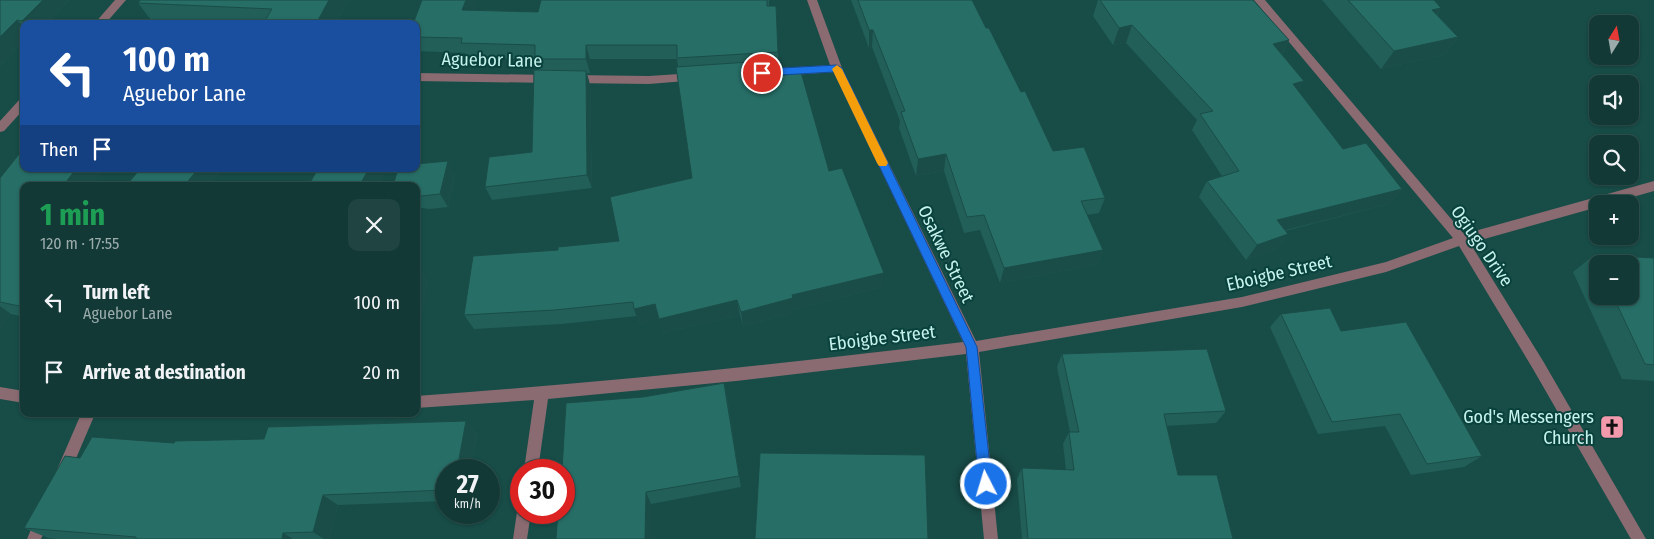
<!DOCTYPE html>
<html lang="en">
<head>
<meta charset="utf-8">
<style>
	body { margin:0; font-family:"Fira Sans Condensed",sans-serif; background:#1f4441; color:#f1f3f6; height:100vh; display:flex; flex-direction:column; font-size:19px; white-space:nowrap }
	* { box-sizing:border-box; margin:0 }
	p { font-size:16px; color:#9cacad }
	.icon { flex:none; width:28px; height:28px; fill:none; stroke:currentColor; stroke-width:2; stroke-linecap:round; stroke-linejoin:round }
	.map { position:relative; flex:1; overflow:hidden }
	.side { position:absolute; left:20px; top:182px; width:400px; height:235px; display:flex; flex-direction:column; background:#123935; border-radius:10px; box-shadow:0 1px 4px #0004,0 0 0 1px #315350 }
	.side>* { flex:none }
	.banner { position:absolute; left:20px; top:20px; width:400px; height:152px; border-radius:10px; box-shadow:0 1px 4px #0004,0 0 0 1px #315350; background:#1a4fa0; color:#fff; overflow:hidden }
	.needle { width:32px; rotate:11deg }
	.buttons { position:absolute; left:1589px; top:15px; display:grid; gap:10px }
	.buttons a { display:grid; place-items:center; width:50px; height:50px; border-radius:10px; background:#123935; box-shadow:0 1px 4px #0004,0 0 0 1px #315350; font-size:25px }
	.speed { position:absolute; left:435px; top:459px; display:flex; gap:10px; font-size:25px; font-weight:700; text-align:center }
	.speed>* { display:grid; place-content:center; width:65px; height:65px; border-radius:50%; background:#123935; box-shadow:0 1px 4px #0004,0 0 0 1px #315350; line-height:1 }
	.speed small { font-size:12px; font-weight:400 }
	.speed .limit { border:8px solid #d22; background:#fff; color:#111 }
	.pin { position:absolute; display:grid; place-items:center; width:42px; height:42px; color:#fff; margin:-21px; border:2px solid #fff; border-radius:50%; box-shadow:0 1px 5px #0007 }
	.me { position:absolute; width:55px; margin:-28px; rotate:355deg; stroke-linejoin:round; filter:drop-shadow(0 0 4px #0008) }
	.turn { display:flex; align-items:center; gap:18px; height:105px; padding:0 20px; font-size:22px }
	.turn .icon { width:65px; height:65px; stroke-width:2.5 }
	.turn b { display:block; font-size:35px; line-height:42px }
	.then { display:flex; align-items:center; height:48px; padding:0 20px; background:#0003; gap:10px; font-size:19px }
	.round { display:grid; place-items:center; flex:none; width:52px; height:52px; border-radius:10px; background:#1f4441 }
	.summary { display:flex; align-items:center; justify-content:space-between; height:85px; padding:0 20px }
	h1 { font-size:30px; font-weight:700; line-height:38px; color:#1e9e55 }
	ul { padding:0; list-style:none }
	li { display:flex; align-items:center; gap:15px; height:70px; padding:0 20px }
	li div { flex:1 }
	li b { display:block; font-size:19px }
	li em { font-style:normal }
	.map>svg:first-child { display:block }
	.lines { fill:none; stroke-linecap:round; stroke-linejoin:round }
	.street { fill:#8a6b71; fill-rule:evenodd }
	.wall { fill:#225f59; fill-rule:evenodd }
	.shaded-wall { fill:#1b4d48 }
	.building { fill:#276e67; stroke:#1b4d48 }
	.route { fill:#1a73e8; stroke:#114b97 }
	.slow { fill:#f59e0b }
	.labels { text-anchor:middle; stroke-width:4; stroke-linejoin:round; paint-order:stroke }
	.street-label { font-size:18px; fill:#c7f3ed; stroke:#09413c }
	.poi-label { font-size:18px; fill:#c7f3ed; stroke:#09413c; text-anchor:end }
</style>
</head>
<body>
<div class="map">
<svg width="1654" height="539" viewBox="0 0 1654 539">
	<rect width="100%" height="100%" fill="#184c47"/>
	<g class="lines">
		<!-- street -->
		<g class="street">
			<path d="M 115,0 L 126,0 L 105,24 L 94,24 Z"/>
			<path d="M 807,0 L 817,0 L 842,68 L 976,341 L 1242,297 L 1386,262 L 1453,238 L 1254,0 L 1265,0 L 1464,234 L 1654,181 L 1654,191 L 1608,204 L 1598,204 L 1598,207 L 1470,243 L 1543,361 L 1646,539 L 1631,539 L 1533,369 L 1459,246 L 1386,272 L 1242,307 L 979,352 L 998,539 L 984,539 L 966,354 L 736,381 L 548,399 L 538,470 L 524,470 L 534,400 L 416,408 L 416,396 C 599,383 781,364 963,342 L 834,72 L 764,77 L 759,73 L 764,69 L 830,65 Z"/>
			<path d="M 416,73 L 551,75 L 556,79 L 551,83 L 416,81 Z"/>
			<path d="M 694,73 L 698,74 L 699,77 L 698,80 L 649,84 L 571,83 L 566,79 L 571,75 L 649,76 Z"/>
			<path d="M 24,98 L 24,109 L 4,131 L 0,132 L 0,121 L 20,99 Z"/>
			<path d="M 0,387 L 24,391 L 24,403 L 0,399 Z"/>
			<path d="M 81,414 L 95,414 L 68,477 L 63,479 L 58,477 L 56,472 Z"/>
			<path d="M 521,506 L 521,512 L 531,512 L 527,539 L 513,539 L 517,512 Z"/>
			<path d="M 43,511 L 48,513 L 50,518 L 41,539 L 27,539 L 38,513 Z"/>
		</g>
	</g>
	<!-- wall -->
	<g class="wall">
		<path d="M 0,0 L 69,0 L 46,24 L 24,24 L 24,41 L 0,66 Z"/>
		<path d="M 348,0 L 335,24 L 237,24 L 151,20 L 138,3 Z"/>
		<path d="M 541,0 L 769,0 L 769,6 L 776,6 L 779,76 L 829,171 L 882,287 L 794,310 L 794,313 L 743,326 L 740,315 L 663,333 L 659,318 L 639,324 L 637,316 L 562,324 L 474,329 L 464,315 L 558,250 L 619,241 L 692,178 L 677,59 L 590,59 L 590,73 L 587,73 L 590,85 L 592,188 L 492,200 L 485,187 L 532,152 L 539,71 L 535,59 L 467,57 L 465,53 L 416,51 L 416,24 L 476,2 L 473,10 L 538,12 Z"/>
		<path d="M 851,0 L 972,0 L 986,28 L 1053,151 L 1105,198 L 1099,213 L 1087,215 L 1103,250 L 1096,265 L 1000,283 L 980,230 L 964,233 L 944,171 L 916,176 L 899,128 L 900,121 L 872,47 L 869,48 Z"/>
		<path d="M 1098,0 L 1253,0 L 1289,40 L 1282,54 L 1304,81 L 1298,91 L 1343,149 L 1402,189 L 1389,204 L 1285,231 L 1288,234 L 1277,249 L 1246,260 L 1199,197 L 1207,181 L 1222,176 L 1192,130 L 1197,120 L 1126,43 L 1113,45 L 1093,16 Z"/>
		<path d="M 1322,0 L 1434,0 L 1441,8 L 1437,15 L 1458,37 L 1444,55 L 1381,69 Z"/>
		<path d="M 455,174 L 448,207 L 429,209 L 416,207 L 416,186 Z"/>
		<path d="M 0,178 L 24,186 L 24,317 L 11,314 L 0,328 Z"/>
		<path d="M 1594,255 L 1654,258 L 1654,381 L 1622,379 L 1573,272 ZM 1598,264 L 1630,296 L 1598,296 Z"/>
		<path d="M 1281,314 L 1341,331 L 1482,456 L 1464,467 L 1411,475 L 1385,426 L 1318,434 L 1270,327 Z"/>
		<path d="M 1062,354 L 1226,411 L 1216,423 L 1166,426 L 1178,475 L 1233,539 L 1022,539 L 1017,479 L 1022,468 L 1066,470 L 1063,444 L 1069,432 L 1070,432 L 1057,367 Z"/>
		<path d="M 724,383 L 727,396 L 741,487 L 651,504 L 651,539 L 556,539 L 643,397 Z"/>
		<path d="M 466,421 L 477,434 L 470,470 L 446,470 L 446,501 L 338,505 L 329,539 L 57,539 L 48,538 L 24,528 L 80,458 L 174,443 L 264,439 Z"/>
	</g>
	<!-- shaded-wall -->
	<g class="shaded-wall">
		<path d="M 43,0 L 69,0 L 46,24 L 25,24 L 22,21 Z"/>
		<path d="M 329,0 L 348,0 L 335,24 L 316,24 Z"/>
		<path d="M 466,0 L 475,0 L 476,2 L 468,24 L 462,10 Z"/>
		<path d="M 1441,8 L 1429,26 L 1432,10 Z"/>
		<path d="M 17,20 L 24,27 L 24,41 L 0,66 L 0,37 Z"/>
		<path d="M 1132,25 L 1126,43 L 1113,45 L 1119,28 Z"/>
		<path d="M 869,30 L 873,30 L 872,47 L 869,48 Z"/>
		<path d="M 1458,37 L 1444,55 L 1381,69 L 1394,51 Z"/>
		<path d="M 1289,40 L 1280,57 L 1273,44 Z"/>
		<path d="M 586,45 L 590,59 L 590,73 L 586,59 Z"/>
		<path d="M 586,71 L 590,85 L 592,188 L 587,175 Z"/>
		<path d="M 1304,81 L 1294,98 L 1293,84 Z"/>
		<path d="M 946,154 L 944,171 L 916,176 L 918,159 Z"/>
		<path d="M 448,161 L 455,174 L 448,207 L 440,194 Z"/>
		<path d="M 76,169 L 104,169 L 92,186 L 63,186 Z"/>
		<path d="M 198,169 L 223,169 L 210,186 L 184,186 Z"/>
		<path d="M 369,169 L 388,169 L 378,186 L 359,186 Z"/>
		<path d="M 1402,189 L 1389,204 L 1266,235 L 1277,220 Z"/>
		<path d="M 1288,234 L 1277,249 L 1246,260 L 1257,245 Z"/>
		<path d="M 1103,250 L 1096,265 L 1000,283 L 1004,268 Z"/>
		<path d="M 422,270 L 430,282 L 416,344 L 416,295 Z"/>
		<path d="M 884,273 L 882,287 L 794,310 L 794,313 L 743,326 L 741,312 L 792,295 Z"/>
		<path d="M 737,300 L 740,315 L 663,333 L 659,319 Z"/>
		<path d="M 655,304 L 660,318 L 639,324 L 634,309 Z"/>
		<path d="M 0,306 L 11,314 L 0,328 Z"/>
		<path d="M 724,383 L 727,396 L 741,487 L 739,476 Z"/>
		<path d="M 466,421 L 477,434 L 470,470 L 457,470 Z"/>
		<path d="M 646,492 L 651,504 L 651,539 L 645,539 Z"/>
		<path d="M 323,495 L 338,505 L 329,539 L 324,539 L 313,532 Z"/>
		<path d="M 283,533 L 293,539 L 282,539 Z"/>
	</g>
	<!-- building -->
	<g class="building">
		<path d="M 0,0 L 43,0 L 22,21 L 17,20 L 0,37 Z"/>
		<path d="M 140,0 L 329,0 L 316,24 L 263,24 L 272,9 L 138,3 Z"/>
		<path d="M 422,0 L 466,0 L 462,10 L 538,12 L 541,0 L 767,0 L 767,6 L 776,6 L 778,52 L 677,58 L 677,45 L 586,45 L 586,59 L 535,59 L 535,45 L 461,43 L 462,38 L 416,37 L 416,24 L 413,24 Z"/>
		<path d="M 858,0 L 972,0 L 986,28 L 989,28 L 1021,92 L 1025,91 L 1053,151 L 1084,147 L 1105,198 L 1081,201 L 1103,250 L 1004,268 L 984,215 L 967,217 L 946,154 L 918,159 L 901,112 L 905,111 L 873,30 L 869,30 Z"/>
		<path d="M 1100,0 L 1253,0 L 1289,40 L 1273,44 L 1304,81 L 1293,84 L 1343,149 L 1366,143 L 1402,189 L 1277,220 L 1288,234 L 1257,245 L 1207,181 L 1239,171 L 1200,114 L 1213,111 L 1132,25 L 1119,28 Z"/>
		<path d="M 1348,0 L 1434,0 L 1441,8 L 1432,10 L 1458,37 L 1394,51 Z"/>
		<path d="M 778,60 L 779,76 L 801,72 L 829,171 L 842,168 L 884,273 L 792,295 L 793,298 L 741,312 L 737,300 L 659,319 L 655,304 L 634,309 L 633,302 L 555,310 L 464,315 L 473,256 L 558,250 L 558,247 L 619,241 L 610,197 L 692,178 L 676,67 Z"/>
		<path d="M 534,70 L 586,71 L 587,175 L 485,187 L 489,157 L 532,152 Z"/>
		<path d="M 24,148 L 24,169 L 76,169 L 63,186 L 24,186 L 24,307 L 0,302 L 0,178 Z"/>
		<path d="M 448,161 L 440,194 L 421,196 L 416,195 L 416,186 L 393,186 L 398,169 L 416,169 L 416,164 Z"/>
		<path d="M 140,169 L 198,169 L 184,186 L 126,186 Z"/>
		<path d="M 318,169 L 369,169 L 359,186 L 308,186 Z"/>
		<path d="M 1594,255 L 1654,258 L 1654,365 L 1645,364 L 1613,296 L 1630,296 L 1630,264 L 1598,264 Z"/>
		<path d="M 416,270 L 422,270 L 416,295 Z"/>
		<path d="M 1330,308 L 1341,331 L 1406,322 L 1482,456 L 1427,464 L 1400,414 L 1332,422 L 1281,314 Z"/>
		<path d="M 1207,349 L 1226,411 L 1164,414 L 1178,475 L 1217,475 L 1233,539 L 1028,539 L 1022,468 L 1074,470 L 1069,432 L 1079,432 L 1062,354 Z"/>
		<path d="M 724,383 L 739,476 L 646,492 L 645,539 L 556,539 L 558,512 L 564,512 L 564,470 L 562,470 L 566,403 L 643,397 Z"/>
		<path d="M 466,421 L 457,470 L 446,470 L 446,490 L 323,495 L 313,532 L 283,533 L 282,539 L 136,539 L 136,537 L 24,528 L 65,456 L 80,458 L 92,437 L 174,443 L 175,441 L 264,439 L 268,427 Z"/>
		<path d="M 760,453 L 925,455 L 928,539 L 755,539 Z"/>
	</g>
	<!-- route -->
	<path class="route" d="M 837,65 L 842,68 L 977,347 L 992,484 L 990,488 L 986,490 L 981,488 L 979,484 L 966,347 L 834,72 L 762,76 L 757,73 L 762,69 Z"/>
	<!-- slow -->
	<path class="slow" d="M 837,65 L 842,69 L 888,163 L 886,166 L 879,166 L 877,163 L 832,69 Z"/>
	<!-- icons -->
	<defs>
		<symbol id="church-square" viewBox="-11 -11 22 22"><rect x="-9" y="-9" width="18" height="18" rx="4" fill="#f29aac" stroke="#09413c"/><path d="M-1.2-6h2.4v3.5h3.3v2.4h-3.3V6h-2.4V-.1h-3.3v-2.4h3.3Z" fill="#111"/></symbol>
	</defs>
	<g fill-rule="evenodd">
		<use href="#church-square" x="1598" y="413" width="28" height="28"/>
	</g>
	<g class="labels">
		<!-- street labels -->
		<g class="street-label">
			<text transform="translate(492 60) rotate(1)" y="6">Aguebor Lane</text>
			<text transform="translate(1482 246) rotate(55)" y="6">Ogiugo Drive</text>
			<text transform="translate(946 254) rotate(64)" y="6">Osakwe Street</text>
			<text transform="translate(1279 273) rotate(-13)" y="6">Eboigbe Street</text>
			<text transform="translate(882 338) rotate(-7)" y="6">Eboigbe Street</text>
		</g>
		<!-- poi labels -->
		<g class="poi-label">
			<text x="1594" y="423">God's Messengers<tspan x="1594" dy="21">Church</tspan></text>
		</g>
	</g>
</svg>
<div class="buttons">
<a><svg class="needle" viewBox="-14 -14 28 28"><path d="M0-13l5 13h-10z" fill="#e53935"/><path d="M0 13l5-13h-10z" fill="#9cacad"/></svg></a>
<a><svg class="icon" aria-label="sound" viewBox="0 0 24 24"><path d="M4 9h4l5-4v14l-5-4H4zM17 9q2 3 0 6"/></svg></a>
<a><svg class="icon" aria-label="search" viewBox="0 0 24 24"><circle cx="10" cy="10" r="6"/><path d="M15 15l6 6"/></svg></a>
<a>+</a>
<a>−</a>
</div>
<div class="speed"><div>27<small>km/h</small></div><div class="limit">30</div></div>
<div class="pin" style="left:762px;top:73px;background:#d93025"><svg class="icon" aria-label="arrive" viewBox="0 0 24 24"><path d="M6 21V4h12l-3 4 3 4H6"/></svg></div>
<svg class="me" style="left:986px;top:484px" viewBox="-20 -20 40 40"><circle r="17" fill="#1a73e8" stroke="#fff" stroke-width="3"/><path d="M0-11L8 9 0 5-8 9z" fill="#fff"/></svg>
<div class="banner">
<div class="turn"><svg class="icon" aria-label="left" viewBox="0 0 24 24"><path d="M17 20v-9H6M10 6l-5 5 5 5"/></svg><div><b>100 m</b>Aguebor Lane</div></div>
<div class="then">Then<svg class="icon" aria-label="arrive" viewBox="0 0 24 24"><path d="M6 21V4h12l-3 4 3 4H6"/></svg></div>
</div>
<section class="side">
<div class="summary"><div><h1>1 min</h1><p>120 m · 17:55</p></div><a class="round"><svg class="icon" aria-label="close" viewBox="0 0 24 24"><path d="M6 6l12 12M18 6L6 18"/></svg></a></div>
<ul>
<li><svg class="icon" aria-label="left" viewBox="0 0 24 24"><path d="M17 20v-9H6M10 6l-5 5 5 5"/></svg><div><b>Turn left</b><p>Aguebor Lane</p></div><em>100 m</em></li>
<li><svg class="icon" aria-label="arrive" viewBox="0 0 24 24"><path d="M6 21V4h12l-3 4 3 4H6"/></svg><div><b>Arrive at destination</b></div><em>20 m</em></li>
</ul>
</section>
</div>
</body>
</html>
